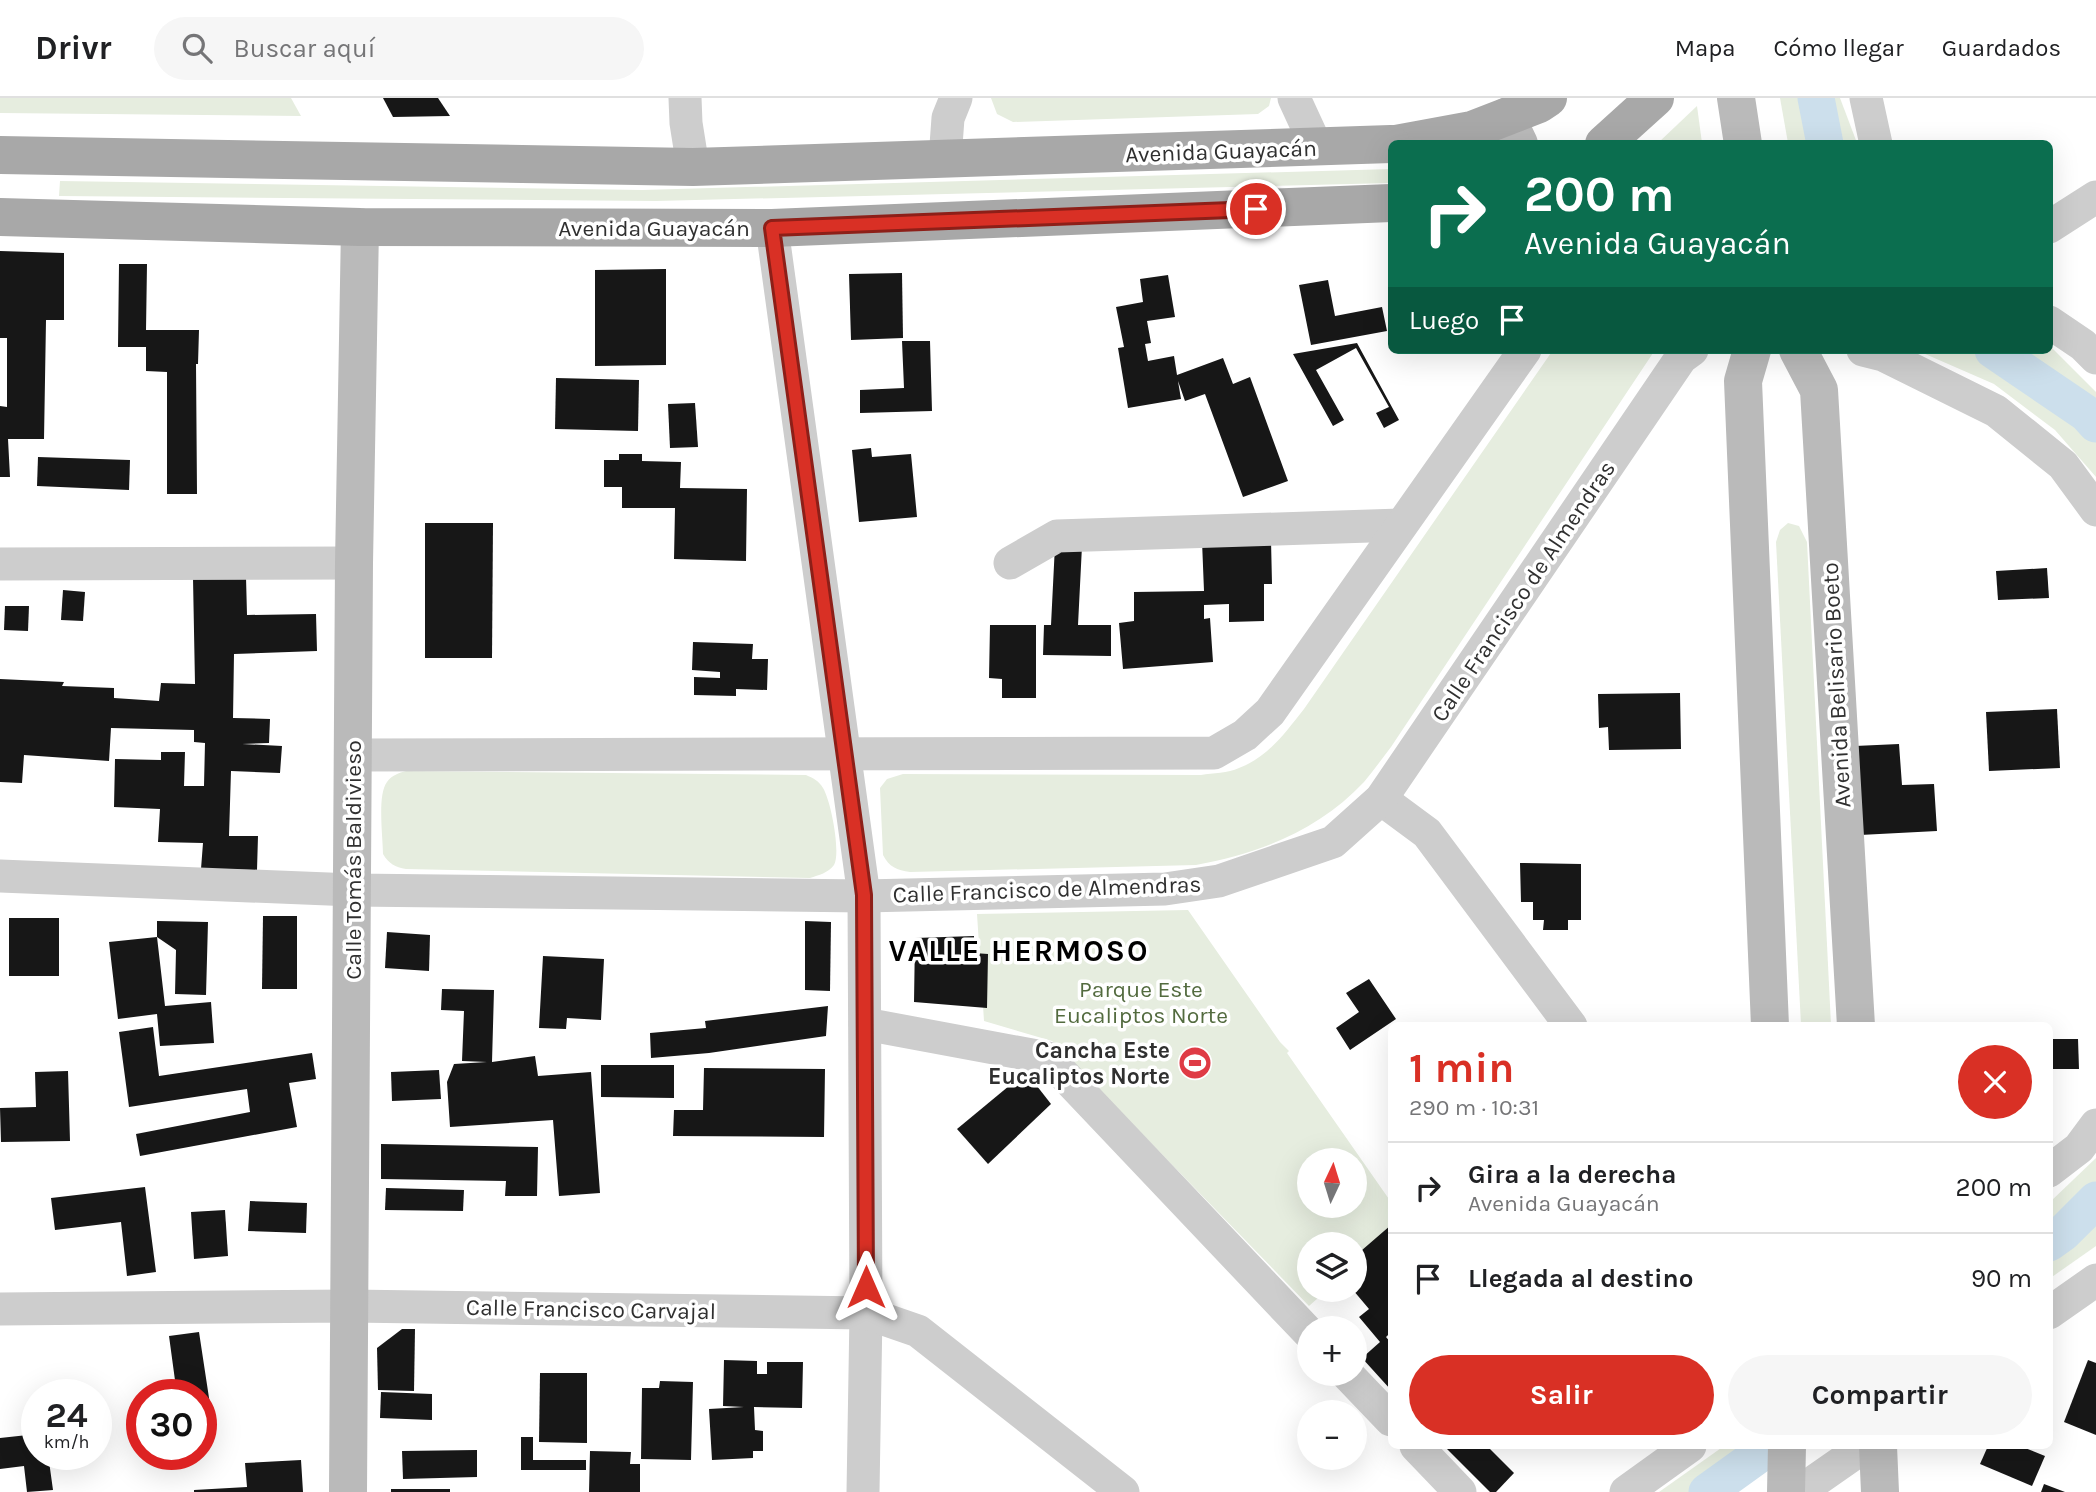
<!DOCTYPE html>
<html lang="es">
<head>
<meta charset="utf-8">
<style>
	body { margin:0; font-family:Karla,sans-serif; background:#f6f6f6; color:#202124; height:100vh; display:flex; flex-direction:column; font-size:26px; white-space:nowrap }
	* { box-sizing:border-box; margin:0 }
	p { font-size:23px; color:#757577 }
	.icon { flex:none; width:38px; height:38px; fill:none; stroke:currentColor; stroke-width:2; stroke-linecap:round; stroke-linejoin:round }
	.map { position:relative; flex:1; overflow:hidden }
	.drawer { position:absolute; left:1388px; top:924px; width:665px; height:427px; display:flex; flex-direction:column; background:#fff; border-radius:10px; box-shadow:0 7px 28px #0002 }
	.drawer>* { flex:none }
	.guide { position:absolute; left:1388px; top:42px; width:665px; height:214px; border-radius:10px; box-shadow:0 7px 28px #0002; background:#0b6e4f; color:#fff; overflow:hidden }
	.needle { width:46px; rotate:4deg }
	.tools { position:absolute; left:1297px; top:1050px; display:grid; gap:14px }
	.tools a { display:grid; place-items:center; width:70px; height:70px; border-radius:50%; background:#fff; box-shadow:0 7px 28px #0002; font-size:35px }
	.speed { position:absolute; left:21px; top:1281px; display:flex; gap:14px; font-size:35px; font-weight:700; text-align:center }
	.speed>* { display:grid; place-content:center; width:91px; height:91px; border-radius:50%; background:#fff; box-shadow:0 7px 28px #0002; line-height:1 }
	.speed small { font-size:18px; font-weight:400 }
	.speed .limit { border:10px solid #d22; background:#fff; color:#111 }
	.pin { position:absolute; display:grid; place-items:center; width:60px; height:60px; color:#fff; margin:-30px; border:4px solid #fff; border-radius:50%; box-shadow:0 2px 7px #0007 }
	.me { position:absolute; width:77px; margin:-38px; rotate:0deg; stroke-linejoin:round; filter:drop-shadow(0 0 5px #0008) }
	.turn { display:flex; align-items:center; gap:24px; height:147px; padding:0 21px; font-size:32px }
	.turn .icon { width:91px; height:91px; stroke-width:2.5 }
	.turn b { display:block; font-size:49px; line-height:60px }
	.then { display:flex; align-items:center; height:66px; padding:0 21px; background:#0003; gap:14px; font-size:26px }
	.round { display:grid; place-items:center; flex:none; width:74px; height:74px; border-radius:37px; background:#f6f6f6 }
	.headline { display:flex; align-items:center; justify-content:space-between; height:119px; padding:0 21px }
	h1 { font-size:42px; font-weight:700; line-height:52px; color:#d93025 }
	.primary-button { display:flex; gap:14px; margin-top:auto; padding:14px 21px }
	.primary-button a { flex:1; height:80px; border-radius:42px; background:#d93025; color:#fff; font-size:28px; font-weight:700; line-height:80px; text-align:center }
	.primary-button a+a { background:#f6f6f6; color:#202124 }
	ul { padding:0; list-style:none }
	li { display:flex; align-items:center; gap:21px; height:91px; padding:0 21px; border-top:2px solid #e0e0e0 }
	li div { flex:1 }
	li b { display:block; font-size:26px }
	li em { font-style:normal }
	header { display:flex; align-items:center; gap:42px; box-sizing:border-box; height:98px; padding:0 35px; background:#fff; border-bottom:2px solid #e0e0e0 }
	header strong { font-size:33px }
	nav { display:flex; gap:38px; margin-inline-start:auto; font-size:24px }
	.search { width:490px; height:63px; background:#f6f6f6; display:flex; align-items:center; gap:18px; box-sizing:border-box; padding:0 24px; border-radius:38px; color:#757577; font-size:26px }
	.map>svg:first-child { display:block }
	.green { fill:#e6eddf; fill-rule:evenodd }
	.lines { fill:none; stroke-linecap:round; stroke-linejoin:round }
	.canal { stroke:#ccdfec; stroke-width:37 }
	.building { fill:#171717 }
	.street { stroke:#cdcdcd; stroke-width:33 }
	.secondary { stroke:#bababa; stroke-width:38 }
	.primary { stroke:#a8a8a8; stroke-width:38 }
	.route-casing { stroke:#8d1f18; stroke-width:18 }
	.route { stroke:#d93025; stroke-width:12 }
	.labels { text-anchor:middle; stroke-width:7; stroke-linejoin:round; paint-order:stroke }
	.street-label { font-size:23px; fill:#303030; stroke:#fff }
	.park-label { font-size:23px; fill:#536b3f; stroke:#fff }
	.poi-label { font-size:23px; font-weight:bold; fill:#303030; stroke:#fff; text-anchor:end }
	.district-label { font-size:30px; font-weight:bold; letter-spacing:2px; fill:#000; stroke:#fff }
</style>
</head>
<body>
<header>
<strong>Drivr</strong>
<div class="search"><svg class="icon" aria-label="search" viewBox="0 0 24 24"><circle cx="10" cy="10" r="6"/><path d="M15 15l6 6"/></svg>Buscar aquí</div>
<nav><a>Mapa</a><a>Cómo llegar</a><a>Guardados</a></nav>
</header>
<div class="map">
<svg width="2096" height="1394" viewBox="0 0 2096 1394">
	<rect width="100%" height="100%" fill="#fff"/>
	<!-- green -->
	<g class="green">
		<path d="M 0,0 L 291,0 L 301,18 L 0,15 Z"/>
		<path d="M 991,0 L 1271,0 L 1269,8 L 1258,16 L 1013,24 L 997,16 Z"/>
		<path d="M 1780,0 L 1840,0 L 1857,45 L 1788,45 Z"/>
		<path d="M 1697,8 L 1702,45 L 1658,45 Z"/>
		<path d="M 1391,71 L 1391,85 L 656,103 L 59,98 L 60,83 L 642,92 Z"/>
		<path d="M 2049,247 L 2096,294 L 2096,379 L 2055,332 L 1994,286 L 1916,252 L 2049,252 Z"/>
		<path d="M 1553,252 L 1655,252 L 1391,649 C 1382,661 1373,673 1364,684 C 1319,732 1259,756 1196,767 L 910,774 C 897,772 889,769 883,757 L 880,690 L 887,681 L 903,676 L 1201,677 C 1213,675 1228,675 1239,670 C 1268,659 1285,635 1304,611 Z"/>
		<path d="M 1788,425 L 1799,428 L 1807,444 L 1831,927 L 1801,927 L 1776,444 L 1780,432 Z"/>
		<path d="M 406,673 L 806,677 C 813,680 819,683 823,690 C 831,703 841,755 834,767 C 828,775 819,777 810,780 L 406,771 C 395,769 389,766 383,756 C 383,739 377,697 387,684 C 392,677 399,675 406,673 Z"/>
		<path d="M 1188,812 L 1280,944 L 1289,953 L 1287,955 L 1391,1104 L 1391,1136 L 1355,1168 L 1354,1146 L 1309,1146 L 1309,1192 L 1327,1192 L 1309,1208 L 1052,943 L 984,923 L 977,816 ZM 1309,1062 L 1354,1062 L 1354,1108 L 1309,1108 Z"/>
		<path d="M 2096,1060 L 2096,1148 L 2049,1181 L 2049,1105 Z"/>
		<path d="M 1724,1348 L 1736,1348 L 1739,1394 L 1659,1394 Z"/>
	</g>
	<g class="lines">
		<!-- canal -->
		<g class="canal">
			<path d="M 1816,0 L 1825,46"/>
			<path d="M 1993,252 L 2087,316 L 2096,326"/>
			<path d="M 2049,1145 L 2063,1135 L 2096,1102"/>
			<path d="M 1707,1394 L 1771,1348"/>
		</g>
	</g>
	<!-- building -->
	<g class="building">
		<path d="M 383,0 L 438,0 L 450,18 L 393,19 Z"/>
		<path d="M 0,153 L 64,155 L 64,222 L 46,222 L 44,341 L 8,341 L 10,379 L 0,379 L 0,308 L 7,309 L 7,240 L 0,240 Z"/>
		<path d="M 119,166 L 147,166 L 146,232 L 199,232 L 198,266 L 196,266 L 197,396 L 167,396 L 167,274 L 146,273 L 146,249 L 118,249 Z"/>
		<path d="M 666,171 L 666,267 L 595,268 L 595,172 Z"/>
		<path d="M 902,175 L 903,240 L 851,242 L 849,176 Z"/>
		<path d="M 1168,177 L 1175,219 L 1147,223 L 1151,245 L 1145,246 L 1148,263 L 1174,258 L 1177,277 L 1223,260 L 1233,286 L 1250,279 L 1288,383 L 1243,399 L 1205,296 L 1185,303 L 1178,283 L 1181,301 L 1128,310 L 1118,250 L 1124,249 L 1116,209 L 1143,204 L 1140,181 Z"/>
		<path d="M 1328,182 L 1335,218 L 1382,209 L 1387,233 L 1311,247 L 1299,187 Z"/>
		<path d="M 902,243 L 930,243 L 932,313 L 860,315 L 860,292 L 904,290 Z"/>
		<path d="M 1357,245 L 1399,322 L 1384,330 L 1376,315 L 1389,309 L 1356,250 L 1316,272 L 1344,322 L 1333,328 L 1293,256 Z"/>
		<path d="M 556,280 L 639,282 L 638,333 L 555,331 Z"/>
		<path d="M 695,305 L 698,349 L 670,350 L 668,306 Z"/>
		<path d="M 871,350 L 872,359 L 911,356 L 917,419 L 859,424 L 852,352 Z"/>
		<path d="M 619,356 L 642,356 L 642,363 L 681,364 L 680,390 L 747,391 L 746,463 L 674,461 L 675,410 L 622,410 L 622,389 L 604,389 L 604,362 L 619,362 Z"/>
		<path d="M 38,359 L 130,362 L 129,392 L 37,388 Z"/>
		<path d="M 425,425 L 493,425 L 492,560 L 425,560 Z"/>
		<path d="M 1271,442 L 1272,486 L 1264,486 L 1264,523 L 1229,524 L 1229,506 L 1204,507 L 1204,521 L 1210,520 L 1213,564 L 1123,571 L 1119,525 L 1134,523 L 1134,494 L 1204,493 L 1202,443 Z"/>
		<path d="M 1055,447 L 1082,448 L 1078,527 L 1111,527 L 1111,558 L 1043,557 L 1044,527 L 1051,527 Z"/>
		<path d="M 2047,470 L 2049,500 L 1998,502 L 1996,473 Z"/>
		<path d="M 246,479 L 247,517 L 316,516 L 317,553 L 234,556 L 233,620 L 270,621 L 269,645 L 242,646 L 282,648 L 280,675 L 231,673 L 229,738 L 258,738 L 257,772 L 201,771 L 203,745 L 158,744 L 160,711 L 114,709 L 115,661 L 161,662 L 161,654 L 185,654 L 184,688 L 204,688 L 205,645 L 194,644 L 194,632 L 111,630 L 109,663 L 24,657 L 22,685 L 0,684 L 0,581 L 64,584 L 62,588 L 114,590 L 114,600 L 159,603 L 161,585 L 195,586 L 193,480 Z"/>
		<path d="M 63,492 L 85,494 L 83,523 L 61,522 Z"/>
		<path d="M 5,508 L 29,508 L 28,533 L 4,532 Z"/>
		<path d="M 990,527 L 1036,527 L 1036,600 L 1002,600 L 1002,581 L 989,580 Z"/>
		<path d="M 693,544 L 753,546 L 752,561 L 768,561 L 767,592 L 736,591 L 736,598 L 694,597 L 694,579 L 720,580 L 720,574 L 692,572 Z"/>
		<path d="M 1680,595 L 1681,651 L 1609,652 L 1608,629 L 1599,630 L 1598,596 Z"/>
		<path d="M 2057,611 L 2060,670 L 1989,673 L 1986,614 Z"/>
		<path d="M 1899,646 L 1902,687 L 1934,686 L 1937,733 L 1860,737 L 1855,648 Z"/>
		<path d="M 1520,765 L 1581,766 L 1581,822 L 1568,822 L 1568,832 L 1543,832 L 1544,822 L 1533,822 L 1533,804 L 1521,804 Z"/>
		<path d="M 263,818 L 297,818 L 297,891 L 262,891 Z"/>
		<rect x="9" y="820" width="50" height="58"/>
		<path d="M 157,823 L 208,824 L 206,897 L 175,896 L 176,852 L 157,839 Z"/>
		<path d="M 805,823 L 831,824 L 830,893 L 805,892 Z"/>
		<path d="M 387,834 L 430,837 L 429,873 L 385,870 Z"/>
		<path d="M 974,838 L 974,855 L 988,856 L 987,910 L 914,904 L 915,840 Z"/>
		<path d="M 157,839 L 165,908 L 211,904 L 214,945 L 160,948 L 157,916 L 118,921 L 109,844 Z"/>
		<path d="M 543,858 L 604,861 L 601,922 L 567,920 L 566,931 L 539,930 Z"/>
		<path d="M 1369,881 L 1396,921 L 1350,952 L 1336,930 L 1359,914 L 1346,895 Z"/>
		<path d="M 442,891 L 494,892 L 492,964 L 535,958 L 538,978 L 591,974 L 600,1095 L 559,1098 L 553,1022 L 450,1029 L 447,984 L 454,966 L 487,964 L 462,963 L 464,913 L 441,912 Z"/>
		<path d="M 828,908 L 826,938 L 709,955 L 651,960 L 650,935 L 706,930 L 705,923 Z"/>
		<path d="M 153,929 L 159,978 L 312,955 L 316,981 L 289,985 L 297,1029 L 140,1058 L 136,1036 L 250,1014 L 247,991 L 129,1009 L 119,934 Z"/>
		<path d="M 2049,941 L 2078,941 L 2079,971 L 2049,971 Z"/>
		<path d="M 601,967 L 674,967 L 674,1000 L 601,999 Z"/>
		<path d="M 704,970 L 825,971 L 824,1039 L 673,1038 L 674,1012 L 703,1012 Z"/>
		<path d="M 439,972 L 441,1001 L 392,1003 L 391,974 Z"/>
		<path d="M 68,973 L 70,1043 L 1,1044 L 0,1010 L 36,1009 L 35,974 Z"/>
		<path d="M 1026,974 L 1051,1006 L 988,1066 L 957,1031 Z"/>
		<path d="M 381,1046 L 538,1049 L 537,1098 L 505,1098 L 506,1083 L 381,1081 Z"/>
		<path d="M 145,1089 L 156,1174 L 127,1178 L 121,1124 L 55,1132 L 51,1100 Z"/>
		<path d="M 386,1090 L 464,1092 L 463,1113 L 385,1112 Z"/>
		<path d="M 250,1103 L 307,1105 L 306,1135 L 248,1133 Z"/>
		<path d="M 225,1112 L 228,1158 L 194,1161 L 191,1114 Z"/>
		<path d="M 1391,1127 L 1391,1234 L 1386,1239 L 1391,1245 L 1391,1292 L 1362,1260 L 1380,1244 L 1359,1219 L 1369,1211 L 1353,1192 L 1354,1192 L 1354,1159 Z"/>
		<path d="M 402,1231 L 415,1231 L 414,1293 L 378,1292 L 377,1250 Z"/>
		<path d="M 199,1234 L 211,1313 L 201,1314 L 201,1297 L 177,1297 L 169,1238 Z"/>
		<path d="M 724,1262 L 757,1263 L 757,1276 L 767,1276 L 767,1264 L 803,1264 L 802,1310 L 754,1309 L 755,1332 L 763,1333 L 763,1353 L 753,1353 L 753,1360 L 712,1362 L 709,1311 L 744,1309 L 723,1308 Z"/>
		<path d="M 2088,1262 L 2096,1265 L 2096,1337 L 2064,1324 Z"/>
		<path d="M 540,1275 L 587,1275 L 587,1345 L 539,1344 Z"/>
		<path d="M 660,1283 L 693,1284 L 691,1362 L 641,1361 L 642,1290 L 659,1290 Z"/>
		<path d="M 381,1294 L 432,1296 L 432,1322 L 380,1320 Z"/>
		<path d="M 37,1336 L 37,1356 L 48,1356 L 53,1392 L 27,1394 L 24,1368 L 0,1371 L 0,1340 Z"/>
		<path d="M 521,1339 L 533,1339 L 533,1362 L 586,1362 L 586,1372 L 521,1372 Z"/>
		<path d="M 1444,1348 L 1487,1348 L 1514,1375 L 1496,1394 L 1490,1394 Z"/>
		<path d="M 1988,1348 L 2020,1348 L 2045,1358 L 2032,1388 L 1980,1366 Z"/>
		<path d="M 477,1352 L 477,1379 L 403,1381 L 402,1353 Z"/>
		<path d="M 590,1353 L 631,1354 L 630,1366 L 640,1366 L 640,1394 L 589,1394 Z"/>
		<path d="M 301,1362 L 303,1394 L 194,1394 L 194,1392 L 247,1389 L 245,1365 Z"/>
		<path d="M 2044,1386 L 2065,1394 L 2041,1394 Z"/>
		<rect x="391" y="1391" width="59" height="3"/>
	</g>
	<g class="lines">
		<!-- street -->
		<g class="street">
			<path d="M 685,0 L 686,25 L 693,69"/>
			<path d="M 1294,0 L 1317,50"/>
			<path d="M 1866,0 L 1876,46"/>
			<path d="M 945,61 L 948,20 L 956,0"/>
			<path d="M 2049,129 L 2096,99"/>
			<path d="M 772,130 L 864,798 L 866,1215 L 863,1394"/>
			<path d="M 2049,224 L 2083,247 L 2096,260"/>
			<path d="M 1863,252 L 1883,257 L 1996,313 L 2063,367 L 2096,412"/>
			<path d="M 1010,465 L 1057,438 L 1401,427"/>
			<path d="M 0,466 L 354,465"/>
			<path d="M 354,657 L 1214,655 L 1245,637 L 1270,614 L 1525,252"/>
			<path d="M 1381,701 L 1427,735 L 1571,928"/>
			<path d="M 0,778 L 353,792 L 864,798 L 1165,791 L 1219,783 L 1333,744 L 1381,701 L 1681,260 L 1692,252"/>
			<path d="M 865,926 L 1048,960 L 1309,1235"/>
			<path d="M 2049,1073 L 2079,1050 L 2096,1027"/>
			<path d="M 0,1211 L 350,1208 L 866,1215 L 918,1233 L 1123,1394"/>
			<path d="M 2049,1215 L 2096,1182"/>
			<path d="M 1347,1276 L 1391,1322"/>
			<path d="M 1416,1348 L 1460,1394"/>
			<path d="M 1626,1394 L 1690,1348"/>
			<path d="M 1799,1394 L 1865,1348"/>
		</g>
		<!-- secondary -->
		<g class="secondary">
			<path d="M 1736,0 L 1743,46"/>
			<path d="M 1506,19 L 1519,46"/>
			<path d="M 1752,252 L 1743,283 L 1770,928"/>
			<path d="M 1798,252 L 1819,292 L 1856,928"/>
			<path d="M 1878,1348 L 1880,1394"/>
			<path d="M 348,1394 L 354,465 L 360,129"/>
			<path d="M 1786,1394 L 1787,1348"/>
		</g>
		<!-- primary -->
		<g class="primary">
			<path d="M 1396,46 L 1472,32 L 1539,6 L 1548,0"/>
			<path d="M 1604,46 L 1655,0"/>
			<path d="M 0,57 L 693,69 L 1391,46"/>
			<path d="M 0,119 L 360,129 L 772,130 L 1391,105"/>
		</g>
	</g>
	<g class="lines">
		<defs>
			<path id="route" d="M 866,1189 L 864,797 L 772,130 L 1256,111"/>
		</defs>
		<!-- route casing -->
		<use href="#route" class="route-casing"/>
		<!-- route -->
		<use href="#route" class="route"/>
	</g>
	<!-- icons -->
	<defs>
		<symbol id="stadium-disc" viewBox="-11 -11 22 22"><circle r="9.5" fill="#df3b45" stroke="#fff"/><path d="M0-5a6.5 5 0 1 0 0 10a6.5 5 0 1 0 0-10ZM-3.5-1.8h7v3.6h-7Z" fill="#fff"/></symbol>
	</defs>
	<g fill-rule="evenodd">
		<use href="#stadium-disc" x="1176" y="946" width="38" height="38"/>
	</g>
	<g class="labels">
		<!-- street labels -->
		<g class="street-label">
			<text transform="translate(1221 53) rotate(-2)" y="8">Avenida Guayacán</text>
			<text x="654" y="138">Avenida Guayacán</text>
			<text transform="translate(1523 493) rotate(-56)" y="8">Calle Francisco de Almendras</text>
			<text transform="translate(1836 587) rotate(-93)" y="8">Avenida Belisario Boeto</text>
			<text transform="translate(353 762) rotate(-90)" y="8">Calle Tomás Baldivieso</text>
			<text transform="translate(1047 791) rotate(-2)" y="8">Calle Francisco de Almendras</text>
			<text transform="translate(591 1211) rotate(1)" y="8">Calle Francisco Carvajal</text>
		</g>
		<!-- park labels -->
		<g class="park-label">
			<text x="1141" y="899">Parque Este<tspan x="1141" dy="26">Eucaliptos Norte</tspan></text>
		</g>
		<!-- poi labels -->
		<g class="poi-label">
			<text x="1170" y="960">Cancha Este<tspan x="1170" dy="26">Eucaliptos Norte</tspan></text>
		</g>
		<!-- district labels -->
		<g class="district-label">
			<text x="1019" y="863">VALLE HERMOSO</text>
		</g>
	</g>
</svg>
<div class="tools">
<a><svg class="needle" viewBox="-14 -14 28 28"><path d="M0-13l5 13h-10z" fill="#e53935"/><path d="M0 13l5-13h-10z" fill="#757577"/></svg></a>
<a><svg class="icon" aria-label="layers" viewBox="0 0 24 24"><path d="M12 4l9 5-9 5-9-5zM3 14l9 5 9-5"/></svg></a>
<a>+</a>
<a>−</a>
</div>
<div class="speed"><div>24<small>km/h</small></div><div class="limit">30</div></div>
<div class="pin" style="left:1256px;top:111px;background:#d93025"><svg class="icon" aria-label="arrive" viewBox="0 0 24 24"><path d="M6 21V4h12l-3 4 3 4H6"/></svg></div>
<svg class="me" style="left:866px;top:1189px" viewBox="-20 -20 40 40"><path d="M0-17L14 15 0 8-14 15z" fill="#d93025" stroke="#fff" stroke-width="4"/></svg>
<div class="guide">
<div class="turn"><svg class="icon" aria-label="right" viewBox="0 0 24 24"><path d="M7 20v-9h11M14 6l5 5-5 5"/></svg><div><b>200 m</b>Avenida Guayacán</div></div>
<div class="then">Luego<svg class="icon" aria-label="arrive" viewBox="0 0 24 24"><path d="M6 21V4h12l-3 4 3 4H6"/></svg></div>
</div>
<section class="drawer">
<div class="headline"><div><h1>1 min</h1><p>290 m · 10:31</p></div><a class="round" style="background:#d93025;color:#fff"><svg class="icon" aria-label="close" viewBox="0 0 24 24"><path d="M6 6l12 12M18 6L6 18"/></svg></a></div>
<ul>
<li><svg class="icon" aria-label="right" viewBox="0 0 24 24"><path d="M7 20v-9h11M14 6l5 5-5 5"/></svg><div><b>Gira a la derecha</b><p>Avenida Guayacán</p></div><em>200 m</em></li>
<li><svg class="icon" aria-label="arrive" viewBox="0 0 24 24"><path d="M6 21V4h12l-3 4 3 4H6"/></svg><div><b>Llegada al destino</b></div><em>90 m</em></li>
</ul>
<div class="primary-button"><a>Salir</a><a>Compartir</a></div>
</section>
</div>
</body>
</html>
